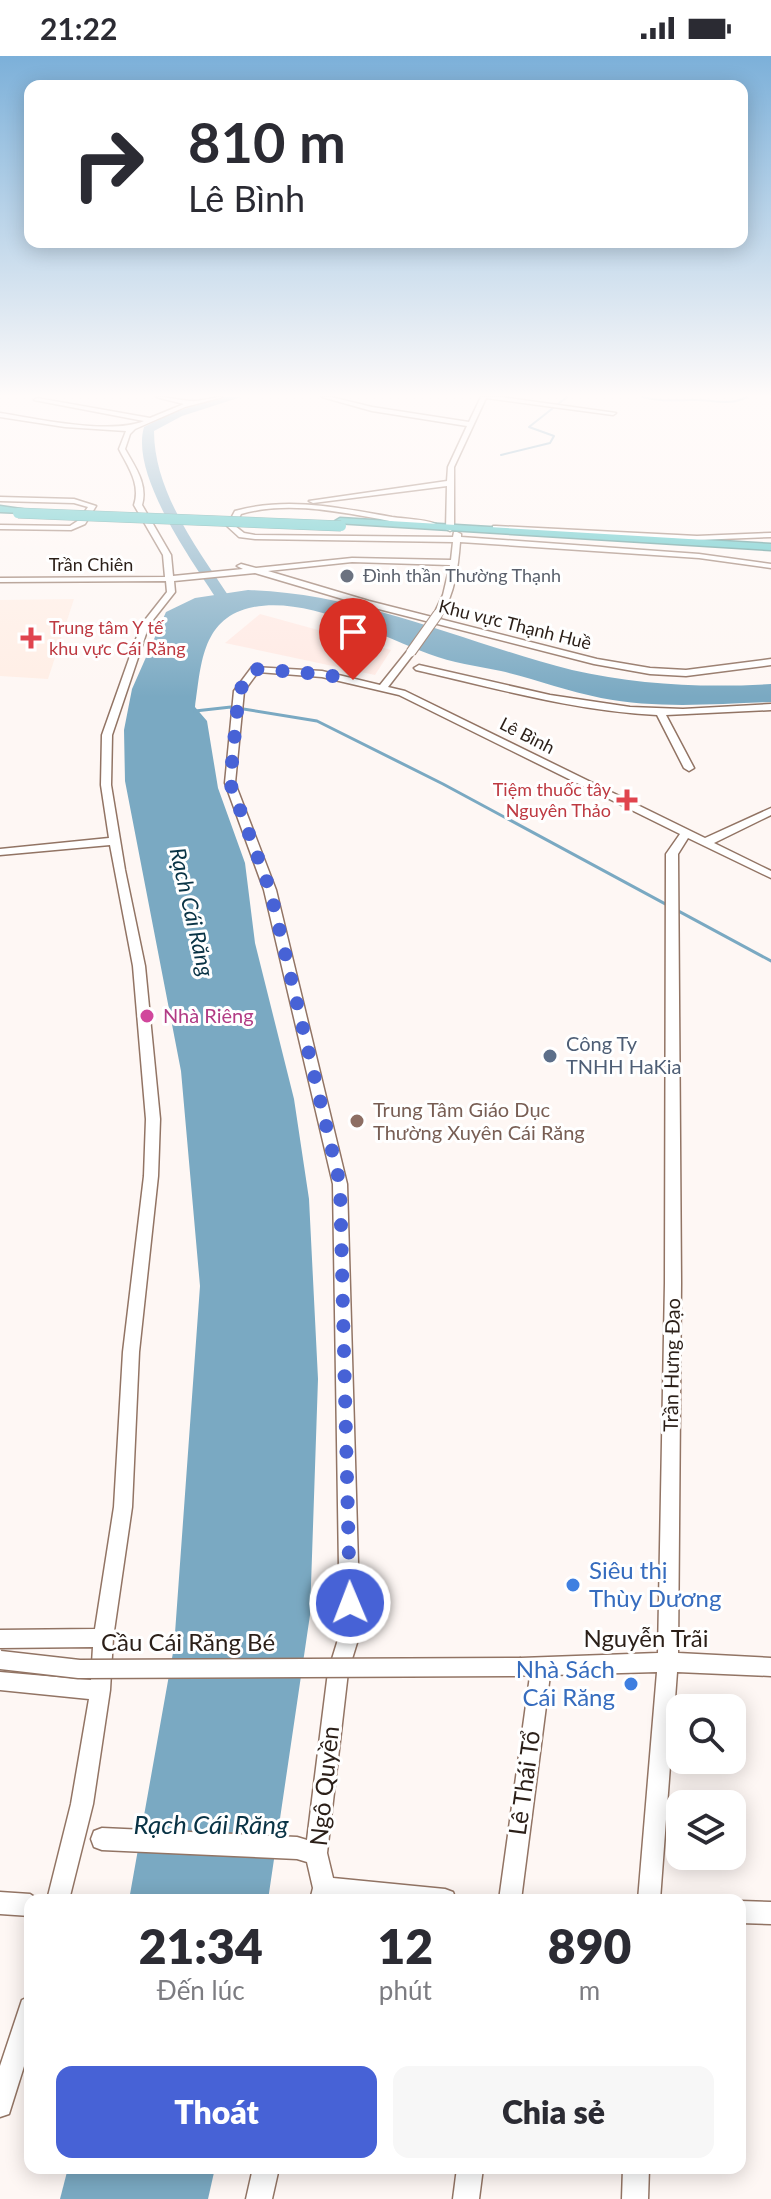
<!DOCTYPE html>
<html lang="vi">
<head>
<meta charset="utf-8">
<style>
	body { margin:0; font-family:Lato,sans-serif; background:#f7f7f7; color:#2b2b33; height:100vh; display:flex; flex-direction:column; font-size:30px; white-space:nowrap }
	* { box-sizing:border-box; margin:0 }
	p { font-size:26px; color:#7c7c81 }
	.icon { flex:none; width:44px; height:44px; fill:none; stroke:currentColor; stroke-width:2; stroke-linecap:round; stroke-linejoin:round }
	.map { position:relative; flex:1; overflow:hidden }
	.sheet { position:absolute; left:24px; top:1838px; width:722px; height:280px; display:flex; flex-direction:column; background:#fff; border-radius:16px; box-shadow:0 4px 20px #0003 }
	.sheet>* { flex:none }
	.top-card { position:absolute; left:24px; top:24px; width:724px; height:168px; border-radius:16px; box-shadow:0 4px 20px #0003; background:#fff; color:#2b2b33; overflow:hidden }
	.tools { position:absolute; left:666px; top:1638px; display:grid; gap:16px }
	.tools a { display:grid; place-items:center; width:80px; height:80px; border-radius:16px; background:#fff; box-shadow:0 4px 20px #0003; font-size:40px }
	.pin { position:absolute; display:grid; place-items:center; width:68px; height:68px; color:#fff; margin:-82px -34px; border-radius:50% 50% 50% 0; rotate:-45deg; box-shadow:0 0 8px #0007 }
	.pin .icon { rotate:45deg }
	.me { position:absolute; width:88px; margin:-44px; rotate:359deg; stroke-linejoin:round; filter:drop-shadow(0 0 6px #0008) }
	.turn { display:flex; align-items:center; gap:28px; height:168px; padding:0 32px; font-size:36px }
	.turn .icon { width:104px; height:104px; stroke-width:2.5 }
	.turn b { display:block; font-size:56px; line-height:68px }
	.eta { display:flex; justify-content:space-evenly; align-items:center; height:136px; text-align:center }
	.eta b { font-size:48px; font-weight:800; line-height:56px }
	.button { display:flex; gap:16px; margin-top:auto; padding:16px 32px }
	.button a { flex:1; height:92px; border-radius:16px; background:#4762d6; color:#fff; font-size:32px; font-weight:800; line-height:92px; text-align:center }
	.button a+a { background:#f7f7f7; color:#2b2b33 }
	.status { display:flex; justify-content:space-between; align-items:center; height:56px; padding:0 40px; background:#fff; direction:ltr }
	.status svg { height:22px; fill:currentColor }
	.map>svg:first-child { display:block }
	.built { fill:#ffeee5 }
	.education { fill:#ffeae4 }
	.water { fill:#7aa9c2 }
	.lines { fill:none; stroke-linecap:round; stroke-linejoin:round }
	.stream-far1 { stroke:#7aa9c2; stroke-width:2 }
	.stream { stroke:#7aa9c2; stroke-width:3 }
	.river { fill:#7aa9c2; fill-rule:evenodd }
	.minor-casing { stroke:#927464; stroke-width:3 }
	.highway-casing { stroke:#3e8886; stroke-width:3 }
	.minor { fill:#fff; fill-rule:evenodd }
	.highway { fill:#49c1c2; fill-rule:evenodd }
	.minor-bridge-far1-casing { stroke:#927464; stroke-width:11; stroke-linecap:butt }
	.minor-bridge-casing { stroke:#927464; stroke-width:21; stroke-linecap:butt }
	.highway-bridge-casing { stroke:#3e8886; stroke-width:11; stroke-linecap:butt }
	.minor-bridge-far1 { stroke:#fff; stroke-width:9 }
	.minor-bridge { stroke:#fff; stroke-width:18 }
	.highway-bridge { stroke:#49c1c2; stroke-width:10 }
	.route { stroke:#4762d6; stroke-width:14; stroke-dasharray:0 25.2 }
	.worship-dot { fill:#6b7280; stroke:#fff; stroke-width:3 }
	.health-dot { fill:#e0444e; stroke:#fff; stroke-width:3 }
	.hotel-dot { fill:#d1479c; stroke:#fff; stroke-width:3 }
	.service-dot { fill:#5c6f8a; stroke:#fff; stroke-width:3 }
	.education-dot { fill:#8d6e63; stroke:#fff; stroke-width:3 }
	.shop-dot { fill:#3f7fe0; stroke:#fff; stroke-width:3 }
	.labels { text-anchor:middle; stroke-width:6; stroke-linejoin:round; paint-order:stroke }
	.far-street-label { font-size:18px; fill:#2b1f18; stroke:#fff }
	.far-worship-label { font-size:18px; fill:#5b616d; stroke:#fff; text-anchor:start }
	.far-health-label { font-size:18px; fill:#be3a42; stroke:#fff; text-anchor:start }
	.hotel-label { font-size:20px; fill:#b23c85; stroke:#fff; text-anchor:start }
	.service-label { font-size:20px; fill:#4e5e75; stroke:#fff; text-anchor:start }
	.education-label { font-size:20px; fill:#785e54; stroke:#fff; text-anchor:start }
	.street-label { font-size:20px; fill:#2b1f18; stroke:#fff }
	.water-label { font-size:22px; font-style:italic; fill:#093345; stroke:#fff }
	.near-shop-label { font-size:24px; fill:#366cbe; stroke:#fff; text-anchor:start }
	.near-street-label { font-size:24px; fill:#2b1f18; stroke:#fff }
	.near-water-label { font-size:26px; font-style:italic; fill:#093345; stroke:#fff }
</style>
</head>
<body>
<div class="status"><b>21:22</b><svg viewBox="0 0 49 12"><path d="M0 12V9h3v3zM5 12V6h3v6zM10 12V3h3v9zM15 12V0h3v12zM26 1h20v11H26zM47 4h2v5h-2z"/></svg></div>
<div class="map">
<svg width="771" height="2143" viewBox="0 0 771 2143">
	<rect width="100%" height="100%" fill="#fef7f4"/>
	<!-- built -->
	<path class="built" d="M 74,543 L 48,623 L 0,620 L 0,544 Z"/>
	<!-- education -->
	<path class="education" d="M 260,558 L 391,594 L 375,619 L 225,587 Z"/>
	<!-- water -->
	<g class="water">
		<path d="M 248,534 C 361,537 465,587 572,614 C 637,629 705,632 771,628 L 771,646 C 714,648 657,653 601,642 C 567,635 534,623 501,615 C 477,610 452,607 429,598 C 378,579 305,538 249,552 C 201,564 201,611 195,651 L 207,665 L 218,732 L 245,807 L 255,887 L 294,1043 L 309,1143 L 318,1323 L 310,1559 L 268,1844 L 129,1844 L 174,1591 L 200,1230 L 181,1015 L 125,725 L 124,674 L 132,633 L 166,556 L 195,542 Z"/>
		<path d="M 68,2112 L 215,2112 L 208,2143 L 60,2143 Z"/>
	</g>
	<g class="lines">
		<!-- stream-far1 -->
		<g class="stream-far1">
			<path d="M 642,341 C 663,346 674,344 695,344 C 715,344 729,350 747,341"/>
			<path d="M 501,399 L 550,387 L 554,380 L 529,371 L 567,341"/>
		</g>
		<!-- stream -->
		<path class="stream" d="M 195,655 L 231,651 L 317,665 L 443,728 L 771,905"/>
		<!-- river -->
		<path class="river" d="M 225,341 L 241,341 L 182,360 L 154,375 C 154,437 199,495 232,545 L 225,549 L 218,545 C 192,505 130,419 144,371 L 174,356 Z"/>
		<defs>
			<g id="minor">
				<path d="M 156,341 C 168,341 178,344 190,345 C 200,346 212,341 223,341 L 185,351 L 135,373 L 130,378 L 125,393 C 135,411 148,428 142,449 L 171,499 L 173,520 L 243,513 L 237,510 L 241,508 L 256,512 L 352,502 L 451,504 L 453,486 L 255,483 L 239,481 L 227,470 L 235,455 C 288,440 340,452 392,461 C 406,463 424,463 436,468 C 421,474 396,466 380,463 C 334,455 286,445 241,458 L 235,470 L 244,477 L 255,479 L 453,481 L 454,476 L 457,476 L 461,478 L 461,481 L 699,498 L 771,508 L 771,512 L 699,502 L 460,486 C 458,512 455,536 441,560 L 438,561 L 434,558 L 443,539 L 450,509 L 352,506 L 268,515 L 369,545 L 597,603 L 650,612 L 686,614 L 771,603 L 771,609 L 686,620 L 650,618 L 594,608 L 363,549 L 255,517 L 174,525 L 175,536 L 149,569 L 112,679 L 111,729 L 125,814 L 145,910 L 160,1063 L 158,1120 L 139,1296 L 132,1451 L 113,1582 L 110,1634 L 93,1748 L 69,1844 L 47,1844 L 71,1748 L 89,1643 L 0,1634 L 0,1616 L 91,1624 L 93,1591 L 0,1592 L 0,1574 L 95,1573 L 114,1451 L 123,1296 L 144,1120 L 146,1063 L 133,910 L 110,789 L 0,799 L 0,793 L 109,782 L 101,729 L 102,679 L 141,569 L 167,536 L 166,525 L 0,526 L 0,522 L 165,521 L 163,499 L 134,449 C 141,428 128,411 119,393 L 126,375 L 65,371 L 0,361 L 0,357 C 38,363 111,379 144,365 L 34,344 L 37,342 L 150,362 L 184,348 Z"/>
				<path d="M 322,341 L 331,341 L 372,351 L 469,366 L 481,341 L 500,341 L 616,357 L 613,359 L 486,342 L 454,411 L 454,473 L 450,475 L 446,473 L 447,430 L 313,447 L 309,445 L 447,425 L 448,411 L 467,370 L 372,355 Z"/>
				<path d="M 0,441 L 74,443 L 96,450 L 85,468 L 71,474 L 0,473 L 0,469 L 70,470 L 79,464 L 88,451 L 74,447 L 0,445 Z"/>
				<path d="M 496,470 L 697,480 L 771,477 L 771,481 L 697,484 L 493,474 L 493,470 Z"/>
				<path d="M 411,593 L 415,596 L 388,631 L 405,635 L 705,782 L 771,752 L 771,759 L 714,787 L 771,815 L 771,822 L 688,782 L 678,798 L 681,1227 L 678,1597 L 771,1602 L 771,1620 L 677,1616 L 660,1844 L 638,1844 L 657,1616 L 550,1619 L 521,1844 L 499,1844 L 530,1620 L 514,1618 L 511,1611 L 514,1604 L 521,1602 L 658,1597 L 665,1227 L 666,798 L 680,778 L 399,639 L 322,621 L 258,616 L 244,635 L 235,727 L 276,834 L 347,1128 L 360,1577 L 348,1616 L 327,1797 L 333,1822 L 445,1833 L 453,1836 L 456,1844 L 310,1844 L 313,1832 L 307,1806 L 297,1803 L 102,1794 L 94,1791 L 91,1783 L 94,1775 L 102,1772 L 297,1781 L 307,1784 L 328,1616 L 340,1577 L 333,1128 L 264,834 L 225,727 L 234,635 L 252,611 L 322,615 L 380,629 L 408,594 Z"/>
				<path d="M 419,609 L 550,639 L 630,651 L 683,653 L 771,648 L 771,654 L 666,659 L 694,712 L 689,715 L 684,712 L 657,659 C 575,655 495,632 416,614 L 414,612 Z"/>
				<path d="M 0,1836 L 30,1838 L 39,1844 L 30,1844 L 30,1860 L 0,1858 Z"/>
				<path d="M 740,1845 L 771,1846 L 771,1868 L 740,1867 Z"/>
				<path d="M 30,1940 L 30,1991 L 9,2058 L 0,2061 L 0,2010 L 22,1944 Z"/>
				<path d="M 253,2112 L 279,2112 L 272,2143 L 246,2143 Z"/>
				<path d="M 457,2112 L 483,2112 L 479,2143 L 453,2143 Z"/>
				<path d="M 623,2112 L 649,2112 L 648,2143 L 622,2143 Z"/>
			</g>
			<g id="highway">
				<path d="M 0,450 L 28,454 L 23,457 L 0,456 Z"/>
				<path d="M 340,462 L 771,488 L 771,494 L 336,467 L 335,465 Z"/>
			</g>
		</defs>
		<!-- minor casing -->
		<use href="#minor" class="minor-casing"/>
		<!-- highway casing -->
		<use href="#highway" class="highway-casing"/>
		<!-- minor -->
		<use href="#minor" class="minor"/>
		<!-- highway -->
		<use href="#highway" class="highway"/>
		<defs>
			<path id="minor-bridge-far1" d="M 411,596 L 438,558"/>
			<path id="minor-bridge" d="M 0,1604 L 79,1613 L 521,1611"/>
			<path id="highway-bridge" d="M 18,457 L 341,470"/>
		</defs>
		<!-- minor-bridge-far1 casing -->
		<use href="#minor-bridge-far1" class="minor-bridge-far1-casing"/>
		<!-- minor-bridge casing -->
		<use href="#minor-bridge" class="minor-bridge-casing"/>
		<!-- highway-bridge casing -->
		<use href="#highway-bridge" class="highway-bridge-casing"/>
		<!-- minor-bridge-far1 -->
		<use href="#minor-bridge-far1" class="minor-bridge-far1"/>
		<!-- minor-bridge -->
		<use href="#minor-bridge" class="minor-bridge"/>
		<!-- highway-bridge -->
		<use href="#highway-bridge" class="highway-bridge"/>
	</g>
	<!-- sky -->
	<linearGradient id="sky" x2="0" y2="1"><stop stop-color="#7cb0d9"/><stop offset="0.53" stop-color="#fffbfa"/><stop offset="1" stop-color="#fffbfa" stop-opacity="0"/></linearGradient>
	<rect width="771" height="641" fill="url(#sky)"/>
	<g class="lines">
		<!-- route -->
		<path class="route" d="M 350,1547 L 340,1128 L 270,834 L 230,727 L 239,635 L 255,613 L 322,618 L 353,624"/>
	</g>
	<!-- markers -->
	<circle class="worship-dot" cx="347" cy="520" r="8"/>
	<g class="health-dot">
		<path d="M27 570h8v8h8v8h-8v8h-8v-8h-8v-8h8z"/>
		<path d="M623 732h8v8h8v8h-8v8h-8v-8h-8v-8h8z"/>
	</g>
	<circle class="hotel-dot" cx="147" cy="960" r="8"/>
	<circle class="service-dot" cx="550" cy="1000" r="8"/>
	<circle class="education-dot" cx="357" cy="1065" r="8"/>
	<g class="shop-dot">
		<circle cx="573" cy="1529" r="8"/>
		<circle cx="631" cy="1628" r="8"/>
	</g>
	<g class="labels">
		<!-- far-street labels -->
		<g class="far-street-label">
			<text x="91" y="515">Trần Chiên</text>
			<text transform="translate(515 569) rotate(14)" y="6">Khu vực Thạnh Huề</text>
			<text transform="translate(527 680) rotate(27)" y="6">Lê Bình</text>
		</g>
		<!-- far-worship labels -->
		<g class="far-worship-label">
			<text x="363" y="526">Đình thần Thường Thạnh</text>
		</g>
		<!-- far-health labels -->
		<g class="far-health-label">
			<text x="49" y="578">Trung tâm Y tế<tspan x="49" dy="21">khu vực Cái Răng</tspan></text>
			<text x="611" y="740" text-anchor="end">Tiệm thuốc tây<tspan x="611" dy="21">Nguyên Thảo</tspan></text>
		</g>
		<!-- hotel labels -->
		<g class="hotel-label">
			<text x="163" y="967">Nhà Riêng</text>
		</g>
		<!-- service labels -->
		<g class="service-label">
			<text x="566" y="995">Công Ty<tspan x="566" dy="23">TNHH HaKia</tspan></text>
		</g>
		<!-- education labels -->
		<g class="education-label">
			<text x="373" y="1061">Trung Tâm Giáo Dục<tspan x="373" dy="23">Thường Xuyên Cái Răng</tspan></text>
		</g>
		<!-- street labels -->
		<g class="street-label">
			<text transform="translate(672 1309) rotate(-89)" y="7">Trần Hưng Đạo</text>
		</g>
		<!-- water labels -->
		<g class="water-label">
			<text transform="translate(192 856) rotate(77)" y="8">Rạch Cái Răng</text>
		</g>
		<!-- near-shop labels -->
		<g class="near-shop-label">
			<text x="589" y="1523">Siêu thị<tspan x="589" dy="28">Thùy Dương</tspan></text>
			<text x="615" y="1622" text-anchor="end">Nhà Sách<tspan x="615" dy="28">Cái Răng</tspan></text>
		</g>
		<!-- near-street labels -->
		<g class="near-street-label">
			<text x="646" y="1591">Nguyễn Trãi</text>
			<text x="188" y="1595">Cầu Cái Răng Bé</text>
			<text transform="translate(525 1727) rotate(-82)" y="8">Lê Thái Tổ</text>
			<text transform="translate(325 1730) rotate(-84)" y="8">Ngô Quyền</text>
		</g>
		<!-- near-water labels -->
		<g class="near-water-label">
			<text x="211" y="1778">Rạch Cái Răng</text>
		</g>
	</g>
</svg>
<div class="tools">
<a><svg class="icon" aria-label="search" viewBox="0 0 24 24"><circle cx="10" cy="10" r="6"/><path d="M15 15l6 6"/></svg></a>
<a><svg class="icon" aria-label="layers" viewBox="0 0 24 24"><path d="M12 4l9 5-9 5-9-5zM3 14l9 5 9-5"/></svg></a>
</div>
<div class="pin" style="left:353px;top:624px;background:#d93025"><svg class="icon" aria-label="arrive" viewBox="0 0 24 24"><path d="M6 21V4h12l-3 4 3 4H6"/></svg></div>
<svg class="me" style="left:350px;top:1547px" viewBox="-20 -20 40 40"><circle r="17" fill="#4762d6" stroke="#fff" stroke-width="3"/><path d="M0-11L8 9 0 5-8 9z" fill="#fff"/></svg>
<div class="top-card">
<div class="turn"><svg class="icon" aria-label="right" viewBox="0 0 24 24"><path d="M7 20v-9h11M14 6l5 5-5 5"/></svg><div><b>810 m</b>Lê Bình</div></div>
</div>
<section class="sheet">
<div class="eta">
<div><b>21:34</b><p>Đến lúc</p></div>
<div><b>12</b><p>phút</p></div>
<div><b>890</b><p>m</p></div>
</div>
<div class="button"><a>Thoát</a><a>Chia sẻ</a></div>
</section>
</div>
</body>
</html>
